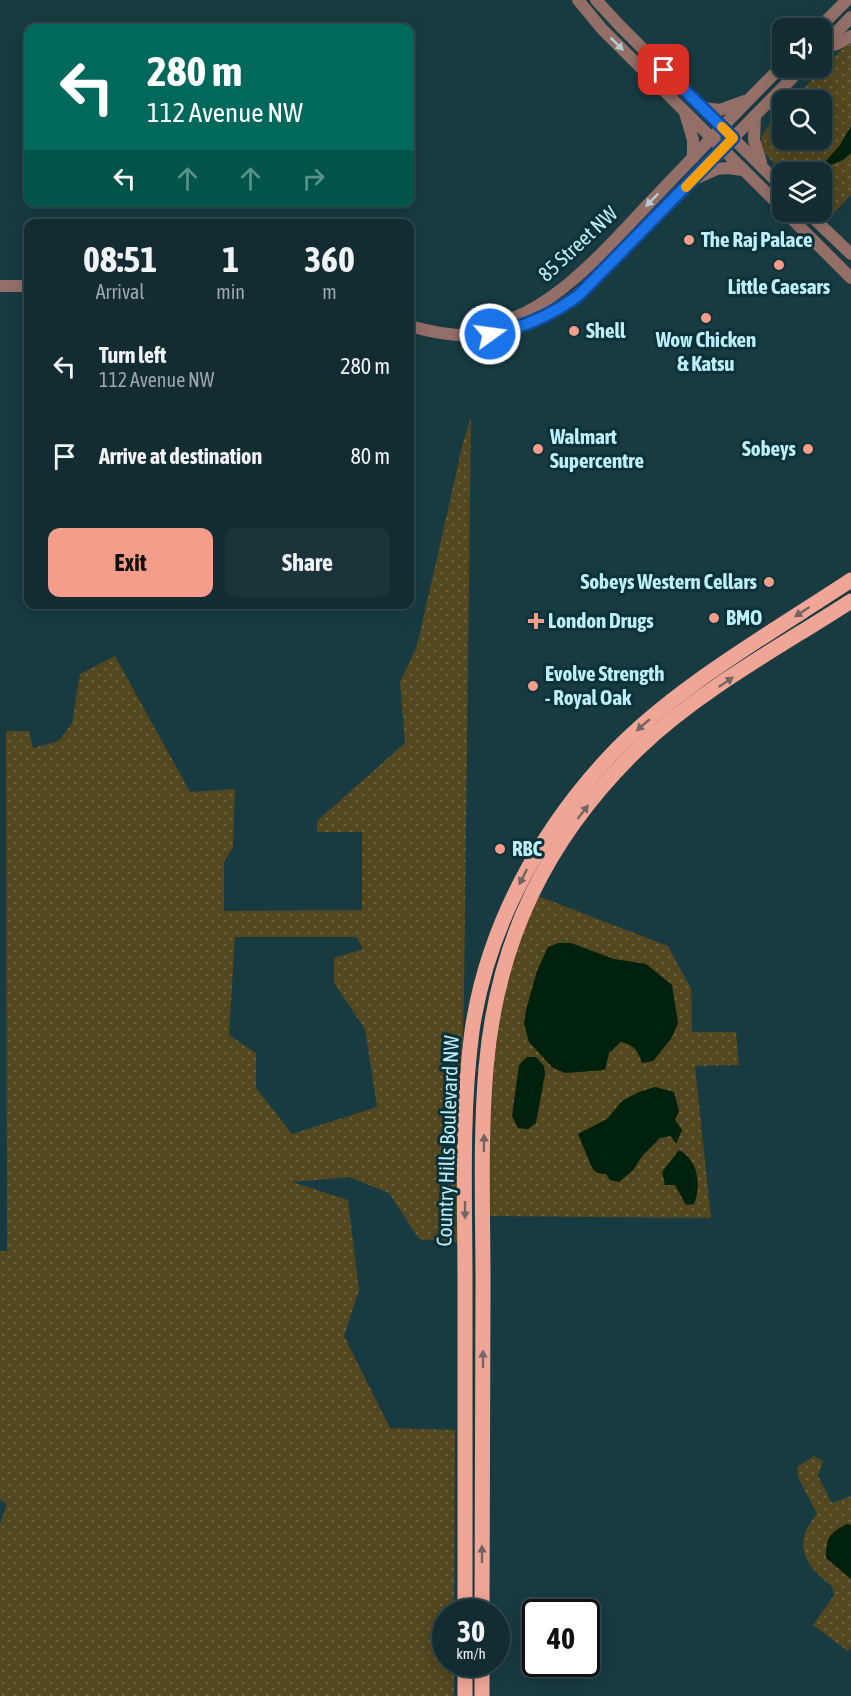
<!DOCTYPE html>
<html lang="en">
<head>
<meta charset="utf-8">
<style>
	body { margin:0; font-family:"Asap Condensed",sans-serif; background:#1b343a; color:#f1f3f6; height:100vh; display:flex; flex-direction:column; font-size:22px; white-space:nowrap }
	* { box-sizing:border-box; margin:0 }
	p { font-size:20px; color:#9ca7ac }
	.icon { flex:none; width:33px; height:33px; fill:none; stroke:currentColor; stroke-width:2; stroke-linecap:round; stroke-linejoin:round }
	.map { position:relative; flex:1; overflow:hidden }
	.side { position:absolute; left:24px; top:219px; width:390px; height:390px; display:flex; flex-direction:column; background:#122c32; border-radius:12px; box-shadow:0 3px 15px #0003,0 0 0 2px #31484d }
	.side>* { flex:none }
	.banner { position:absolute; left:24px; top:24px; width:390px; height:183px; border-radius:12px; box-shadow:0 3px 15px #0003,0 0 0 2px #31484d; background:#00695c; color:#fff; overflow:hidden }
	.tools { position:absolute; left:772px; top:18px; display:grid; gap:12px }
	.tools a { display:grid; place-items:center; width:60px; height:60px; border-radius:12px; background:#122c32; box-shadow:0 3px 15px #0003,0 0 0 2px #31484d; font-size:30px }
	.speed { position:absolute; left:432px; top:1599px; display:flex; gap:12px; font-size:30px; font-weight:700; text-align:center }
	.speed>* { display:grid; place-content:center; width:78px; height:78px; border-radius:50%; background:#122c32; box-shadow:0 3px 15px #0003,0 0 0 2px #31484d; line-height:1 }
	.speed small { font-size:15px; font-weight:400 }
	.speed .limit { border:3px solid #111; border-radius:9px; background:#fff; color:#111 }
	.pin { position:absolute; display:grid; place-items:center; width:51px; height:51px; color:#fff; margin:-26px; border-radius:12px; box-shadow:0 3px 9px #0006 }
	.me { position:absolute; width:66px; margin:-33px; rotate:76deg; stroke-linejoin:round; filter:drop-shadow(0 0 4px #0008) }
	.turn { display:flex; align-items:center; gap:21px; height:126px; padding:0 24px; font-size:27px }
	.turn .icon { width:78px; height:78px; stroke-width:2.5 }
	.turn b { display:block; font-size:42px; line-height:51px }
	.lanes { display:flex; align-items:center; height:57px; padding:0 24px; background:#0003; justify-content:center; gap:30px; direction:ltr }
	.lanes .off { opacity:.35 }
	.eta { display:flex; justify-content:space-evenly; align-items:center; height:102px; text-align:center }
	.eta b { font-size:36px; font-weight:700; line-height:42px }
	.action { display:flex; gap:12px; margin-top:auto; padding:12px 24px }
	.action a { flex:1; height:69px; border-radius:12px; background:#f49d8b; color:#111; font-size:24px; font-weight:700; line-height:69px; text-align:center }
	.action a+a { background:#1b343a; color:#f1f3f6 }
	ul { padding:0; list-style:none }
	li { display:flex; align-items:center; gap:18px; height:90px; padding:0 24px }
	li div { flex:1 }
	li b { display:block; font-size:22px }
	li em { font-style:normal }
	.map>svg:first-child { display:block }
	.green { fill:url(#green-dots); fill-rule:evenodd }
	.water { fill:#00210c }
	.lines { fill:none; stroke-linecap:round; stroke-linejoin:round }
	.minor { stroke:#936f67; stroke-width:12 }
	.major { stroke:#efa696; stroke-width:15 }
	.oneway { fill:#b2cfd5 }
	.oneway2 { fill:#736662 }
	.route-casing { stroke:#114b97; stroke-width:15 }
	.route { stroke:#1a73e8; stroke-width:10 }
	.slow { stroke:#f59e0b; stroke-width:10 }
	.poi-dot { fill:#f49d8b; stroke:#0d3138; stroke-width:2 }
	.labels { text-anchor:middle; stroke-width:6; stroke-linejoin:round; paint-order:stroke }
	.poi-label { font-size:21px; font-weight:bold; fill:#bdeffa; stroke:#0d3138; text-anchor:start }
	.street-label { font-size:21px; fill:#bdeffa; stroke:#0d3138 }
</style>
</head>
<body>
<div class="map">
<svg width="851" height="1696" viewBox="0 0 851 1696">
	<defs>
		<pattern id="green-dots" width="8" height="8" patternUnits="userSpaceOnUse" patternTransform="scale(1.5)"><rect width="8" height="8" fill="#53471f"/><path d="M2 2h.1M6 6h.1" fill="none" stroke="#6a6240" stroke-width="1.8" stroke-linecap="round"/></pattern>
	</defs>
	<rect width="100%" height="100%" fill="#183b42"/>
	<!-- green -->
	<g class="green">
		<path d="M 851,44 L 851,195 L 829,218 L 822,211 L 822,172 L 783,173 C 753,142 754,141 783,110 L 783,140 L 822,140 L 822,100 L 792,100 L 845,46 Z"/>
		<path d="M 471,418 L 464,990 L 457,1242 L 419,1239 L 389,1193 L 349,1177 L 292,1182 L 348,1200 L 359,1290 L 344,1336 L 390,1428 L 455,1430 L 454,1612 L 446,1612 L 446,1664 L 454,1664 L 454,1696 L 0,1696 L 0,1524 L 7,1504 L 0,1500 L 0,1251 L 7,1251 L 6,731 L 29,731 L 33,748 L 59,741 L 72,723 L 80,674 L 115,656 L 190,792 L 235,789 L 233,847 L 224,862 L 224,911 L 362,910 L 362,832 L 317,832 L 317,821 L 405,743 L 400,682 L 417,646 L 463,443 ZM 235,937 L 356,937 L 363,949 L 334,958 L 334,983 L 365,1029 L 377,1107 L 292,1134 L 256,1088 L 256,1053 L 229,1035 Z"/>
		<path d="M 538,896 L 668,946 L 691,989 L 692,1032 L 736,1032 L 739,1065 L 695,1066 L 711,1218 L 488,1216 L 491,1064 L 508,976 L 518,941 Z"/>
		<path d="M 814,1456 L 823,1461 L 818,1476 L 832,1503 L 851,1496 L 851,1647 L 848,1651 L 813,1625 L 834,1595 L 832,1586 C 805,1566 791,1544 817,1514 L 799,1479 L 797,1467 Z"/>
	</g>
	<!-- water -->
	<g class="water">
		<path d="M 851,126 L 851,153 L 843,160 L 828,166 L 825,164 L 826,161 L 840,145 Z"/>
		<path d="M 558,943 L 571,943 L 614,959 L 646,964 L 672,985 L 678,1023 L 671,1039 L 653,1061 L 642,1063 C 638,1050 634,1045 621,1042 L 609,1053 L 605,1070 L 565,1073 L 552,1067 L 529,1042 L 524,1024 L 526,1010 L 537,971 L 548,947 Z"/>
		<path d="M 527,1057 L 536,1057 L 544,1066 L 545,1074 L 536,1123 L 528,1129 L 518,1128 L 512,1116 L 519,1065 Z"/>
		<path d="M 655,1087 L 674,1092 L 679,1111 L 675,1120 L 682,1130 L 676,1144 L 671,1136 L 660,1138 L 643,1155 L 633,1170 L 619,1182 L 610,1180 L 606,1174 L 597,1173 L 592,1168 L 578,1134 L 607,1119 L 622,1101 L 639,1092 Z"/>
		<path d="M 679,1150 C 698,1160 702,1185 694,1204 L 686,1205 L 675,1185 L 665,1185 L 662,1172 Z"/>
		<path d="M 847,1524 L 851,1525 L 851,1579 L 826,1558 C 826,1538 829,1533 847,1524 Z"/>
	</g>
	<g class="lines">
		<!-- minor -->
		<g class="minor">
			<path d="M 578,0 L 602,29 L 783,209"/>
			<path d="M 596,0 L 621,27 L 783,188"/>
			<path d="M 819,28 L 847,0"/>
			<path d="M 822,47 L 851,17"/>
			<path d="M 823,48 L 837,44 L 851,36"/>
			<path d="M 703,108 L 720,110 L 745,101"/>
			<path d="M 685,113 L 693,140 L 693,158"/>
			<path d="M 755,116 L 754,140 L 761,162"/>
			<path d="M 699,177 L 717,169 L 728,168 L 742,170"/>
			<path d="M 785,212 L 851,278"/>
			<path d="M 807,212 L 851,254"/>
			<path d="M 0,286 L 28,286"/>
			<path d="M 410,326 C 480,347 540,333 592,281 L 802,68"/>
			<path d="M 479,328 C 553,317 609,244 659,193 C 700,150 741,107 783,65"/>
		</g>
		<!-- major -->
		<g class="major">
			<path d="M 465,1612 C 465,1503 465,1393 465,1283 C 465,1199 461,1114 472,1031 C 487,928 539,832 610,756 C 675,687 771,633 851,580"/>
			<path d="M 482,1612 C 482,1503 482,1394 483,1284 C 483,1213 480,1139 486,1068 C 497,940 547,837 639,748 C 701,689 780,647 851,601"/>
			<path d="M 465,1696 L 465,1664"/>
			<path d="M 482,1696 L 482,1664"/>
		</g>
	</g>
	<!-- one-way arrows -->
	<defs><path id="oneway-solid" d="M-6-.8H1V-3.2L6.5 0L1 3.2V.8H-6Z" transform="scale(1.5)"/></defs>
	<g class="oneway">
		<use href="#oneway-solid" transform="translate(617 44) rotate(45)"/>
		<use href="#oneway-solid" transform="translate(652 200) rotate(134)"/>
	</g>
	<g class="oneway2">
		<use href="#oneway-solid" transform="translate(802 612) rotate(147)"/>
		<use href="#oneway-solid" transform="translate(726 682) rotate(-34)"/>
		<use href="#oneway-solid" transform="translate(643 725) rotate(139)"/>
		<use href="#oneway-solid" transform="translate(583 812) rotate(-52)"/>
		<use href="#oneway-solid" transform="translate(523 877) rotate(117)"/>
		<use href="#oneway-solid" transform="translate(484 1143) rotate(-89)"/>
		<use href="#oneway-solid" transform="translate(465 1210) rotate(90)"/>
		<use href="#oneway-solid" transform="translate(483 1359) rotate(-90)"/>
		<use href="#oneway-solid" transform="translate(482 1554) rotate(-90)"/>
	</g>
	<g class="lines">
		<defs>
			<path id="route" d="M 490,334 C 523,328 552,315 579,295 L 733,138 L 664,70"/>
		</defs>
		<!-- route casing -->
		<use href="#route" class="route-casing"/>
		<!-- route -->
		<use href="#route" class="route"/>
		<!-- slow -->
		<path class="slow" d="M 686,187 L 733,138 L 722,127"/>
	</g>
	<!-- markers -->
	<g class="poi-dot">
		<circle cx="689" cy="240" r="6"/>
		<circle cx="779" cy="265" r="6"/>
		<circle cx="706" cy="318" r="6"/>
		<circle cx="574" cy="331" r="6"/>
		<circle cx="538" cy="449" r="6"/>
		<circle cx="808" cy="449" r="6"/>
		<circle cx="769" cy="582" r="6"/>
		<circle cx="714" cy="618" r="6"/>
		<path d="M533 612h6v6h6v6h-6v6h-6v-6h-6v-6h6z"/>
		<circle cx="533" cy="686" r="6"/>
		<circle cx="500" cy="849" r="6"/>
	</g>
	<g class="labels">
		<!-- poi labels -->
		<g class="poi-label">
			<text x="701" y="247">The Raj Palace</text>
			<text x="779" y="294" text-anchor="middle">Little Caesars</text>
			<text x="586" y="338">Shell</text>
			<text x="706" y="347" text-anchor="middle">Wow Chicken<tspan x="706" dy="24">&amp; Katsu</tspan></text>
			<text x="550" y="444">Walmart<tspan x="550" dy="24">Supercentre</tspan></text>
			<text x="796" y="456" text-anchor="end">Sobeys</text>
			<text x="757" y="589" text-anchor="end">Sobeys Western Cellars</text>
			<text x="726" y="625">BMO</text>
			<text x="548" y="628">London Drugs</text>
			<text x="545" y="681">Evolve Strength<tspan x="545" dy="24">- Royal Oak</tspan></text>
			<text x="512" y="856">RBC</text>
		</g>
		<!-- street labels -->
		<g class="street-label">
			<text transform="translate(578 244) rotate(-43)" y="7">85 Street NW</text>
			<text transform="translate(448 1141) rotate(-88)" y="7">Country Hills Boulevard NW</text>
		</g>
	</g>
</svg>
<div class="tools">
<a><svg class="icon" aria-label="sound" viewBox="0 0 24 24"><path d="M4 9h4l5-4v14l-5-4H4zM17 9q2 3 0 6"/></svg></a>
<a><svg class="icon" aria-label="search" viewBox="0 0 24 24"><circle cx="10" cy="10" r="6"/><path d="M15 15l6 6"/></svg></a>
<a><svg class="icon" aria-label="layers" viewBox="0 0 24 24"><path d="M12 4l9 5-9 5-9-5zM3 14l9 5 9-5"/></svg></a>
</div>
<div class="speed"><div>30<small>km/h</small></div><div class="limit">40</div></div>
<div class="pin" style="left:664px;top:70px;background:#d93025"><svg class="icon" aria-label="arrive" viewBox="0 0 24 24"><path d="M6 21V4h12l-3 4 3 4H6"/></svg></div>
<svg class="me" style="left:490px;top:334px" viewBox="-20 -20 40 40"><circle r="17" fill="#1a73e8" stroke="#fff" stroke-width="3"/><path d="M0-11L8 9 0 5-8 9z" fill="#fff"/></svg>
<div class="banner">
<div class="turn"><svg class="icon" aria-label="left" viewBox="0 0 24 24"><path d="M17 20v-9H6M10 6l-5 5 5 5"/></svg><div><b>280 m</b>112 Avenue NW</div></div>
<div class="lanes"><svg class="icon" aria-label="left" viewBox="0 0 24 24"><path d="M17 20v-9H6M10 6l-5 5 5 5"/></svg><svg class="icon off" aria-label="ahead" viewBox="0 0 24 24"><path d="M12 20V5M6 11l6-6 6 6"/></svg><svg class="icon off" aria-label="ahead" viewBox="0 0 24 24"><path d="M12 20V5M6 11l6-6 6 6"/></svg><svg class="icon off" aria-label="right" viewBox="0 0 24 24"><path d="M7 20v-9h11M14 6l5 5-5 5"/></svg></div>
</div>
<section class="side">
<div class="eta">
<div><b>08:51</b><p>Arrival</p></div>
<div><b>1</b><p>min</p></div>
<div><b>360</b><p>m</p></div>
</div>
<ul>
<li><svg class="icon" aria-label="left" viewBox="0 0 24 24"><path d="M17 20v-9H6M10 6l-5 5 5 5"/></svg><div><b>Turn left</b><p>112 Avenue NW</p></div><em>280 m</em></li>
<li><svg class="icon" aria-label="arrive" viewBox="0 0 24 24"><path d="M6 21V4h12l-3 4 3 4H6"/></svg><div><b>Arrive at destination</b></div><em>80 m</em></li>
</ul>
<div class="action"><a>Exit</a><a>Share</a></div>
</section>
</div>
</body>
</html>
